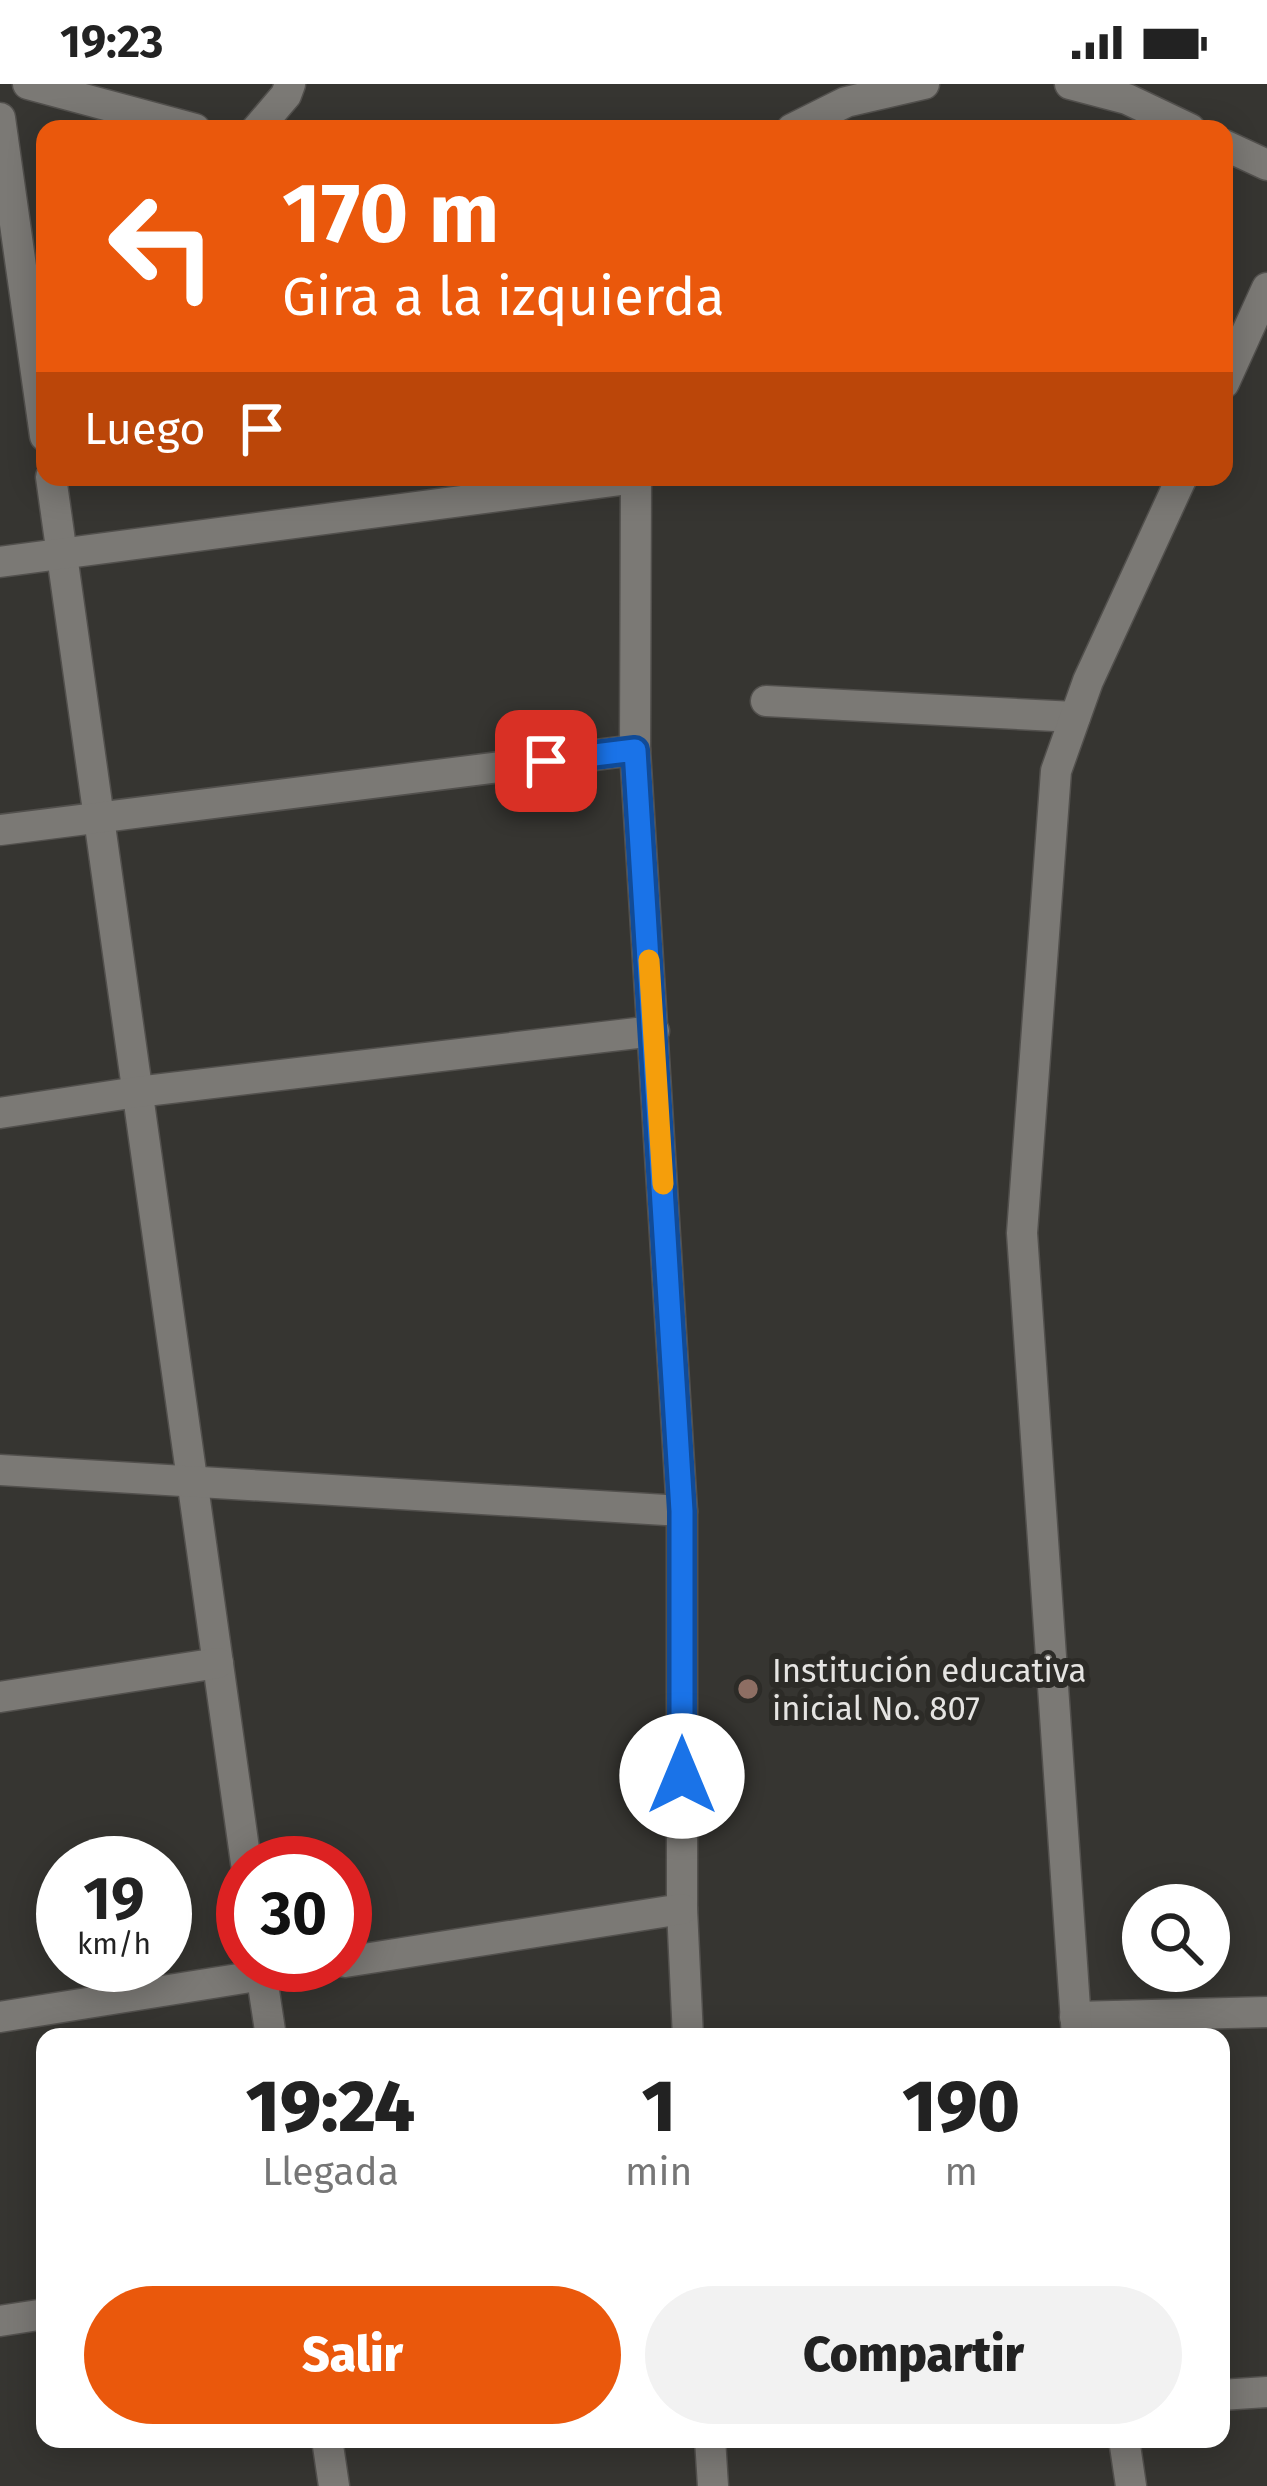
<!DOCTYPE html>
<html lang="es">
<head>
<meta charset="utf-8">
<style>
	body { margin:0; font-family:"Fira Sans",sans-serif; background:#f2f2f2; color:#222; height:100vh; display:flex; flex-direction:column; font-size:45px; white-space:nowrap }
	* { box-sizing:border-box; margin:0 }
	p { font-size:39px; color:#767676 }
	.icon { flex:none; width:66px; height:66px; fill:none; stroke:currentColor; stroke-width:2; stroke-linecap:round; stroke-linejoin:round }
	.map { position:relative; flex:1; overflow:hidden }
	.panel { position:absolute; left:36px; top:1944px; width:1194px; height:420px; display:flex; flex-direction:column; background:#fff; border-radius:24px; box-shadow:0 6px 30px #0003 }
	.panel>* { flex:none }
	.banner { position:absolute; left:36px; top:36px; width:1197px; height:366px; border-radius:24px; box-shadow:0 6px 30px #0003; background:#ea580c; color:#fff; overflow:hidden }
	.buttons { position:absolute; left:1122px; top:1800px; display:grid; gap:24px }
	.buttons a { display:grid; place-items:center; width:108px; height:108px; border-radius:50%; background:#fff; box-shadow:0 6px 30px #0003; font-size:60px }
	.speed { position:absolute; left:36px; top:1752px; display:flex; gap:24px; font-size:60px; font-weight:700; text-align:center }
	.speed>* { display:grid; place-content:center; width:156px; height:156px; border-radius:50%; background:#fff; box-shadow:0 6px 30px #0003; line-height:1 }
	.speed small { font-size:30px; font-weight:400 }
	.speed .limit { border:18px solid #d22; background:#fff; color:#111 }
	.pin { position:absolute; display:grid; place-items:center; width:102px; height:102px; color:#fff; margin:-51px; border-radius:24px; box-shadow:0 6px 18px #0006 }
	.me { position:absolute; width:132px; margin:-66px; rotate:0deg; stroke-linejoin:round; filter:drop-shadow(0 0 9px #0008) }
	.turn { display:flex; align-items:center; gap:42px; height:252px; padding:0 48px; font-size:54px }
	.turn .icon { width:156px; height:156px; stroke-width:2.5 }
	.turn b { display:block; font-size:84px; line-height:102px }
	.then { display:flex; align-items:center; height:114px; padding:0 48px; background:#0003; gap:24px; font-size:45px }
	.eta { display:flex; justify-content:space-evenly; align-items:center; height:204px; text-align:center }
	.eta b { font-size:72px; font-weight:800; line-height:84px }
	.primary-button { display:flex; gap:24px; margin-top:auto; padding:24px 48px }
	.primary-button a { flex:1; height:138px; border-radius:72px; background:#ea580c; color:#fff; font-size:48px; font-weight:800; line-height:138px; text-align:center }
	.primary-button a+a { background:#f2f2f2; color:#222 }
	.status { display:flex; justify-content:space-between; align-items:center; height:84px; padding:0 60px; background:#fff; direction:ltr }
	.status svg { height:33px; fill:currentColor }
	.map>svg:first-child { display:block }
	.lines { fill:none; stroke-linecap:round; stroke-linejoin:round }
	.minor-casing { stroke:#52504d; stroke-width:33 }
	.minor { stroke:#7b7975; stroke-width:30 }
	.route-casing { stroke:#114b97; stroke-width:30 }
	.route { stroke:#1a73e8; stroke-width:21 }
	.slow { stroke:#f59e0b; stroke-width:21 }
	.education-dot { fill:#8d6e63; stroke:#2c2b27; stroke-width:4.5 }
	.labels { text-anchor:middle; stroke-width:12; stroke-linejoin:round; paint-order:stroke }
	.poi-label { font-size:33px; fill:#e5e4e2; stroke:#2c2b27; text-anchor:start }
</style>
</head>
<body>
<div class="status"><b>19:23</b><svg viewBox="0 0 49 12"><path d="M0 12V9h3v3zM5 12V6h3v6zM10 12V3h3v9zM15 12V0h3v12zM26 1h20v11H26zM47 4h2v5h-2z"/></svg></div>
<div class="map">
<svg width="1267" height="2402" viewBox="0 0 1267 2402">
	<rect width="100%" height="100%" fill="#363531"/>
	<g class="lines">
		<defs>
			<g id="minor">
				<path d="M 28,0 L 195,45"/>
				<path d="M 1070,0 L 1127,15 L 1190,45"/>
				<path d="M 0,34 L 45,352"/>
				<path d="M 257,45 L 286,11 L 290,0"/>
				<path d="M 792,45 L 846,18 L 924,0"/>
				<path d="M 1224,61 L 1267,81"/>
				<path d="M 1224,299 L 1267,204"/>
				<path d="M 51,393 L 246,1779"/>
				<path d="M 636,393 L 635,666 L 682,1427 L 682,1825 L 688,1953"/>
				<path d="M 0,478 L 636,394"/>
				<path d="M 766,617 L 1075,633"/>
				<path d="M 0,746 L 635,666"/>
				<path d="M 0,1029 L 137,1008 L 654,947"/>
				<path d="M 0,1386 L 682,1427"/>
				<path d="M 0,1613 L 218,1579"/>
				<path d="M 345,1878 L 682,1825"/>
				<path d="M 260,1881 L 271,1953"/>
				<path d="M 0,1933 L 326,1881"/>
				<path d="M 1075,1933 L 1267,1928"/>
				<path d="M 1077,1953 L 1022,1149 L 1056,687 L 1088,597 L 1182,393"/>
				<path d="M 0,2237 L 45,2230"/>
				<path d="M 1221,2311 L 1267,2308"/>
				<path d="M 327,2355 L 334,2402"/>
				<path d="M 710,2355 L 713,2402"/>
				<path d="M 1124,2355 L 1131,2402"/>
			</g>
		</defs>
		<!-- minor casing -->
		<use href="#minor" class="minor-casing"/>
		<!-- minor -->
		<use href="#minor" class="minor"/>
	</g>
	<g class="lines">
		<defs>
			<path id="route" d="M 546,677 L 635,666 L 682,1427 L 682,1692"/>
		</defs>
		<!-- route casing -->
		<use href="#route" class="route-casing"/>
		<!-- route -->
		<use href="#route" class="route"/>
		<!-- slow -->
		<path class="slow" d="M 649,876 L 663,1100"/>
	</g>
	<!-- markers -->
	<circle class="education-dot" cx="748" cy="1605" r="12"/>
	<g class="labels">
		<!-- poi labels -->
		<g class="poi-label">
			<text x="772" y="1598">Institución educativa<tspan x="772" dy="38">inicial No. 807</tspan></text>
		</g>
	</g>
</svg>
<div class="buttons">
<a><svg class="icon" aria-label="search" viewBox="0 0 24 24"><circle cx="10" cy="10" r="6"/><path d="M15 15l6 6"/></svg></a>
</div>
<div class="speed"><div>19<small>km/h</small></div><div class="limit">30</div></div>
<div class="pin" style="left:546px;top:677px;background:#d93025"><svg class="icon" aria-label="arrive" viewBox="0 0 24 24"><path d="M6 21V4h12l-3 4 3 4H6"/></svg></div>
<svg class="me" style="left:682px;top:1692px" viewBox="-20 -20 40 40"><circle r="19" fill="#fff"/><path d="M0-13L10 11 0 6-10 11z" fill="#1a73e8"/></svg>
<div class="banner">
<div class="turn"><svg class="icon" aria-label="left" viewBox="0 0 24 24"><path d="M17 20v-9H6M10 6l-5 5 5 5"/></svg><div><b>170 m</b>Gira a la izquierda</div></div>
<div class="then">Luego<svg class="icon" aria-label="arrive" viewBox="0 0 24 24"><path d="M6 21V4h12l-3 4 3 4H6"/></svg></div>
</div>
<section class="panel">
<div class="eta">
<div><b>19:24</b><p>Llegada</p></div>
<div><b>1</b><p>min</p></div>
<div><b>190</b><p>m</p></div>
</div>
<div class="primary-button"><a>Salir</a><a>Compartir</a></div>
</section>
</div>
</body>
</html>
